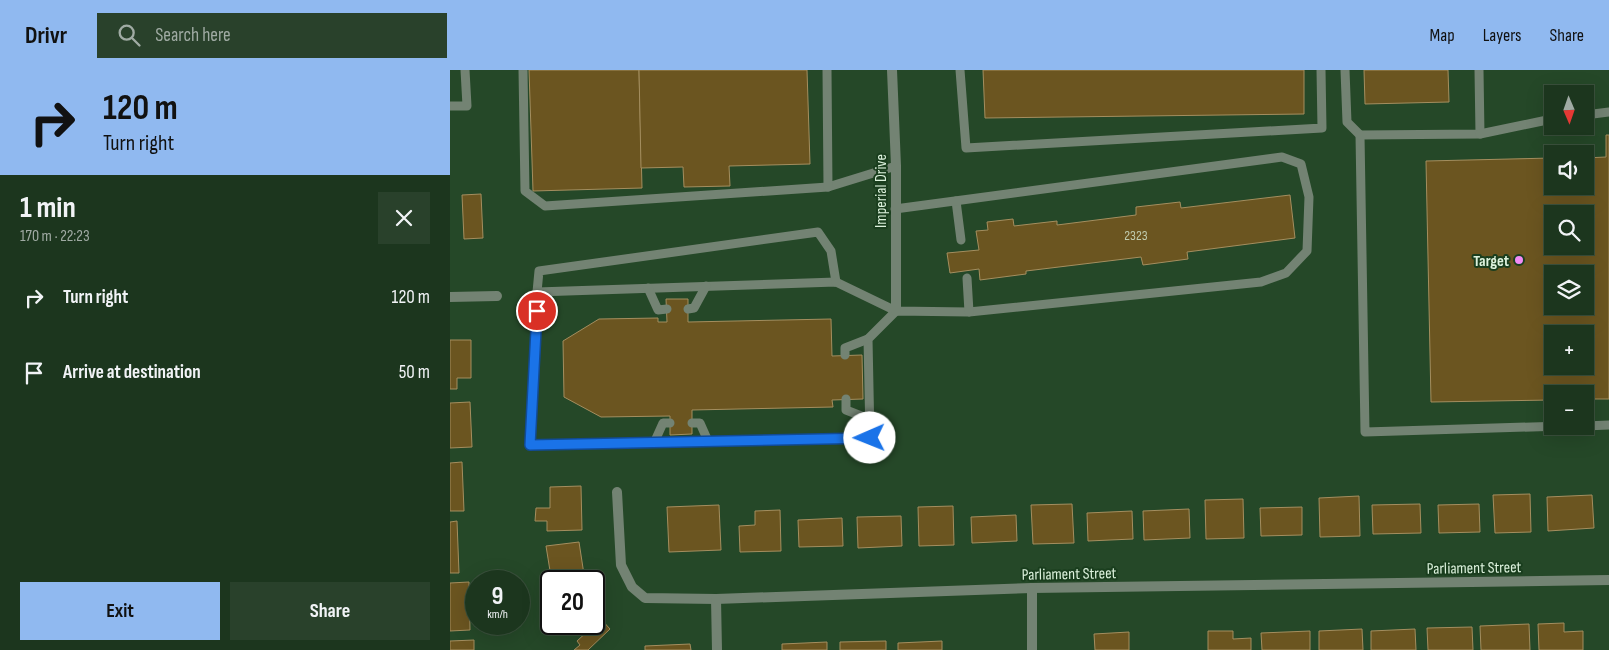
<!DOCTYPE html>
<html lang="en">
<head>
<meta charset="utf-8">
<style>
	body { margin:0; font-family:"Sofia Sans Condensed",sans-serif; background:#29412b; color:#f1f3f6; height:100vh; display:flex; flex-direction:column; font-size:19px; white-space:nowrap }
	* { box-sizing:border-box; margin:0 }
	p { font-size:16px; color:#a0aba4 }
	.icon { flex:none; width:28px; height:28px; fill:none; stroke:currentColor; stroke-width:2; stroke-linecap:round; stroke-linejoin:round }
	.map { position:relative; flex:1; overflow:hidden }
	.sheet { display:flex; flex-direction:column; background:#1c361e; width:450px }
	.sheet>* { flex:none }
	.hud { background:#90b9f0; color:#111; overflow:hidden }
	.needle { width:32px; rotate:178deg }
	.tools { position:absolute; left:1094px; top:15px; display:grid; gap:10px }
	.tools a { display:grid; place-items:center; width:50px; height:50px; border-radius:0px; background:#1c361e; box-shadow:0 5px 20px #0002,0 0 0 1px #3a503c; font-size:25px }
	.speed { position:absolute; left:15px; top:500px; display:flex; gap:10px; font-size:25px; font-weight:700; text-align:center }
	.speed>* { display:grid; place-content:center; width:65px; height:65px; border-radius:50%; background:#1c361e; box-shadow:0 5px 20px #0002,0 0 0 1px #3a503c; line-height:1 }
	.speed small { font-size:12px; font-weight:400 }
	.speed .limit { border:2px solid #111; border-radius:8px; background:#fff; color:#111 }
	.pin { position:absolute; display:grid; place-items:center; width:42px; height:42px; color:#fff; margin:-21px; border:2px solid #fff; border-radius:50%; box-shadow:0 1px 5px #0007 }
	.me { position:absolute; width:55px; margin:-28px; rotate:269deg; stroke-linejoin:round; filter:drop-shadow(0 0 4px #0008) }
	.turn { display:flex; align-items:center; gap:18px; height:105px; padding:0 20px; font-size:22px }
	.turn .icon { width:65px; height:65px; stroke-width:2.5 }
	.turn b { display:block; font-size:35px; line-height:42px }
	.round { display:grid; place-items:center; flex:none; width:52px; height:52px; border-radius:0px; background:#29412b }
	.head { display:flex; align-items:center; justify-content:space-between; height:85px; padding:0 20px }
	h1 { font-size:30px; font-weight:700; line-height:38px }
	.action { display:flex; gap:10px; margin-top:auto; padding:10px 20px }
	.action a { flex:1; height:58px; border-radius:0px; background:#90b9f0; color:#111; font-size:20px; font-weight:700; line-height:58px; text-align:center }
	.action a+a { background:#29412b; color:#f1f3f6 }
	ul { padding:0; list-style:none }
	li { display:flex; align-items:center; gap:15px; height:75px; padding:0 20px }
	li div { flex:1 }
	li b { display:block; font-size:19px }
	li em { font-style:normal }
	header { display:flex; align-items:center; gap:30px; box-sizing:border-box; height:70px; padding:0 25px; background:#90b9f0; color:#111 }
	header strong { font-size:24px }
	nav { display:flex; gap:28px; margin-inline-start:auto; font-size:18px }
	.search { width:350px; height:45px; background:#29412b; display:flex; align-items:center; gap:12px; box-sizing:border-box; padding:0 18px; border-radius:0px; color:#a0aba4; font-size:19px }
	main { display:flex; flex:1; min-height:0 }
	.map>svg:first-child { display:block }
	.building { fill:#6b5520; stroke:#a48e5f; fill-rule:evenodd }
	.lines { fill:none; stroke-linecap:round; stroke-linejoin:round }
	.service { stroke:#738373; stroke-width:9 }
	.minor { stroke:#738373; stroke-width:10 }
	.route-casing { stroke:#114b97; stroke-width:12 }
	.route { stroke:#1a73e8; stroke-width:9 }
	.poi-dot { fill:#f18bf5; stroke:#1a3e1e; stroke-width:2 }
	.labels { text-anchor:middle; stroke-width:4; stroke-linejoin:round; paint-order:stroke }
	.number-label { font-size:14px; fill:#c0cbae }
	.street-label { font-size:16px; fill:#ddf2dd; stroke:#1a3e1e }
	.poi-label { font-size:16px; font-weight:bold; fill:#ddf2dd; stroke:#1a3e1e; text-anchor:end }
</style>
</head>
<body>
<header>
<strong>Drivr</strong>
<div class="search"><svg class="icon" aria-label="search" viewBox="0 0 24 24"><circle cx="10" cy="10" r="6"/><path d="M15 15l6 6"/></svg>Search here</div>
<nav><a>Map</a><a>Layers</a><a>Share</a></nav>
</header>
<main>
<section class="sheet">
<div class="hud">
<div class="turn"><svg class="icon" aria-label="right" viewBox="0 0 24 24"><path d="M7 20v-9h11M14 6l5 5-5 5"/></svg><div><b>120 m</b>Turn right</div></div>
</div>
<div class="head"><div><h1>1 min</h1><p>170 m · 22:23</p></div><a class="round"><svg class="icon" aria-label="close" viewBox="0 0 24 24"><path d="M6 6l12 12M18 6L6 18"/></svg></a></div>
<ul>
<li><svg class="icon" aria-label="right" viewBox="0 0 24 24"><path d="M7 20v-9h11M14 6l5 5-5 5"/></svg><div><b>Turn right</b></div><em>120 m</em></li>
<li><svg class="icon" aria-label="arrive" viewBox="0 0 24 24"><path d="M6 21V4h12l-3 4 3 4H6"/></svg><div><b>Arrive at destination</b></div><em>50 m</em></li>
</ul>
<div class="action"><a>Exit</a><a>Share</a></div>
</section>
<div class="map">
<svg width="1159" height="580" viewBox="0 0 1159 580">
	<rect width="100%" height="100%" fill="#254828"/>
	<!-- building -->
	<g class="building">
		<path d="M 79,0 L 189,0 L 192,118 L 83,121 Z"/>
		<path d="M 189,0 L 357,0 L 360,94 L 279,96 L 280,116 L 234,117 L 233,97 L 191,98 Z"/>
		<path d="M 533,0 L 854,0 L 854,44 L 535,48 Z"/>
		<path d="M 914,0 L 998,0 L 999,32 L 915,34 Z"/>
		<path d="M 1156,65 L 1159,65 L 1159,329 L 1135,329 L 1135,324 L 1102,324 L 1102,330 L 981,332 L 976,91 L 1102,88 L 1102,116 L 1135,116 L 1135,88 L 1156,87 ZM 1102,144 L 1135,144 L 1135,176 L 1102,176 ZM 1102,204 L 1135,204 L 1135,236 L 1102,236 ZM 1102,264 L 1135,264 L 1135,296 L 1102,296 Z"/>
		<path d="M 31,124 L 33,168 L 14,169 L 12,125 Z"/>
		<path d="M 840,125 L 845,168 L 737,182 L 738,189 L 693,195 L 691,187 L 576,201 L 576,204 L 530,210 L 529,199 L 500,203 L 497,183 L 529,180 L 526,161 L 538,160 L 537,152 L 563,149 L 564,156 L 607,151 L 607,155 L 686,145 L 686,137 L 730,132 L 731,138 Z"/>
		<path d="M 216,229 L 238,229 L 238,252 L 381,249 L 382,286 L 412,285 L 413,329 L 382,330 L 383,337 L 242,340 L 242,364 L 220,365 L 220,346 L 151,347 L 114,327 L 113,271 L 149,249 L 208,248 L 208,252 L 217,252 Z"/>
		<path d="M 0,270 L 21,270 L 21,308 L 7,308 L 7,319 L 0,319 Z"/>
		<path d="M 20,332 L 22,377 L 0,378 L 0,333 Z"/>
		<path d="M 12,392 L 14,441 L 0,441 L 0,393 Z"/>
		<path d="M 131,416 L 132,460 L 97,461 L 97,451 L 85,451 L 86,438 L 100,438 L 100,417 Z"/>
		<path d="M 1080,424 L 1081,462 L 1045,463 L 1043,425 Z"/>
		<path d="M 1142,425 L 1144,458 L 1098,461 L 1097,427 Z"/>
		<path d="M 909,426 L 910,466 L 870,467 L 869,428 Z"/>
		<path d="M 793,429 L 794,468 L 756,469 L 755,430 Z"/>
		<path d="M 622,434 L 624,473 L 583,474 L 581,435 Z"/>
		<path d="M 970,434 L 971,463 L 923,464 L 922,435 Z"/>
		<path d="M 1029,434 L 1030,462 L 989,463 L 988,435 Z"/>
		<path d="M 269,435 L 271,480 L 219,482 L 217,437 Z"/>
		<path d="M 503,436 L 504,475 L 469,476 L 468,437 Z"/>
		<path d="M 852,437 L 852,465 L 811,466 L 810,438 Z"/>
		<path d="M 739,439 L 740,468 L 694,470 L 693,441 Z"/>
		<path d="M 330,440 L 331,481 L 290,482 L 289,456 L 305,455 L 305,441 Z"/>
		<path d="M 682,441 L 683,469 L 638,471 L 637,443 Z"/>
		<path d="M 566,445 L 567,471 L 522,473 L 521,447 Z"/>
		<path d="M 451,446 L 452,476 L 408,478 L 407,447 Z"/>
		<path d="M 392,448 L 393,476 L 349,477 L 348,450 Z"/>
		<path d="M 7,451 L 9,503 L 0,503 L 0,452 Z"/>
		<path d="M 129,472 L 135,511 L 104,511 L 103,506 L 101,507 L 96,476 Z"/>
		<path d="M 19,512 L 20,560 L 0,561 L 0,513 Z"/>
		<path d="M 151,549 L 160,559 L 138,580 L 124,580 L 130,575 L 127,571 Z"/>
		<path d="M 1114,553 L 1114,562 L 1133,561 L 1133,580 L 1089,580 L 1088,554 Z"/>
		<path d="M 1079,554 L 1080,580 L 1031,580 L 1030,556 Z"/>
		<path d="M 1022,557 L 1023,580 L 978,580 L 977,558 Z"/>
		<path d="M 912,559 L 913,580 L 869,580 L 869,561 Z"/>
		<path d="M 965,559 L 966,580 L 921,580 L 921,561 Z"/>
		<path d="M 758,561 L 783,561 L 783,569 L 801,568 L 801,580 L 758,580 Z"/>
		<path d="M 860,561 L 860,580 L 812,580 L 811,563 Z"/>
		<path d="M 679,562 L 679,580 L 645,580 L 644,564 Z"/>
		<path d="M 24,570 L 24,580 L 0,580 L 0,571 Z"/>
		<path d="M 436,571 L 436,580 L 390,580 L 390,572 Z"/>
		<path d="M 492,571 L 492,580 L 448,580 L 448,573 Z"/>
		<path d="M 377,572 L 377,580 L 332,580 L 332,574 Z"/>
		<path d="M 240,574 L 241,580 L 195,580 L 195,576 Z"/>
	</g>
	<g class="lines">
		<!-- service -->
		<g class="service">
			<path d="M 73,0 L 75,121 L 95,136 L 378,117 L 446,96"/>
			<path d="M 377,0 L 378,117"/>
			<path d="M 510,0 L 516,78 L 872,58 L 871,0"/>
			<path d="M 895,0 L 897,52 L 910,65"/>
			<path d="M 1029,0 L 1030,64 L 910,65 L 915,362 L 1113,356"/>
			<path d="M 0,36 L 17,36 L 15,0"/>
			<path d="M 1135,45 L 1159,42"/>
			<path d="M 1030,64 L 1102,49"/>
			<path d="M 506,131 L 511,170"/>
			<path d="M 445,139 L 832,87 L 851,94 L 859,127 L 857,181 L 836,203 L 811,212 L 519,242 L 446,241 L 386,212 L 87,222 L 80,375 L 420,368 L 418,269 L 446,241"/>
			<path d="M 517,208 L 519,242"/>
			<path d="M 198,218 L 208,240 L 217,239"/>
			<path d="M 87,222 L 89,201 L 368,162 L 381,181 L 386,212"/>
			<path d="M 238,239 L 244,238 L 256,216"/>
			<path d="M 395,285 L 395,278 L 418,269"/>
			<path d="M 396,329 L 396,340 L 419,349"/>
			<path d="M 242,353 L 250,353 L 258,371"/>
			<path d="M 1135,356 L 1159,355"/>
			<path d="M 204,373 L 213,353 L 220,353"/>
		</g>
		<!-- minor -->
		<g class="minor">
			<path d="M 442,0 L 446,96 L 446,241"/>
			<path d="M 0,227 L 47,226"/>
			<path d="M 167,422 L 171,495 L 182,517 L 195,528 L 266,529 L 582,518 L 1159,510"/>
			<path d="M 266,529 L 267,580"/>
			<path d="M 582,580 L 582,518"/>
		</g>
	</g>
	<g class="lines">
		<defs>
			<path id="route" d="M 87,241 L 80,375 L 420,368"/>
		</defs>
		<!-- route casing -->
		<use href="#route" class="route-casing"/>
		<!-- route -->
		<use href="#route" class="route"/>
	</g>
	<!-- markers -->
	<circle class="poi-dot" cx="1069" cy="190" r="5"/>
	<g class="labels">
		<!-- number labels -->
		<g class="number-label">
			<text x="686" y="170">2323</text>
		</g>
		<!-- street labels -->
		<g class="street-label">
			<text transform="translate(430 121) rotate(-90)" y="6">Imperial Drive</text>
			<text transform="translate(1024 497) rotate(-1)" y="6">Parliament Street</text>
			<text transform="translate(619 503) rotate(-1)" y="6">Parliament Street</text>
		</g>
		<!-- poi labels -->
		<g class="poi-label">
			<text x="1059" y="196">Target</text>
		</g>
	</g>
</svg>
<div class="tools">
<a><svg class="needle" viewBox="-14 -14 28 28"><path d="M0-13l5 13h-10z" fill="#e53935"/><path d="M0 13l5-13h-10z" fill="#a0aba4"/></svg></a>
<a><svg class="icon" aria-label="sound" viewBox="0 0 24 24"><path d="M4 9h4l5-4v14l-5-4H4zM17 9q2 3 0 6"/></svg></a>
<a><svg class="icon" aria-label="search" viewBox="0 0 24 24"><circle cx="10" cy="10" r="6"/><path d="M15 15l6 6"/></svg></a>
<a><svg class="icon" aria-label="layers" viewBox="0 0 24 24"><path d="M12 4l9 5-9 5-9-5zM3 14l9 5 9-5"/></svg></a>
<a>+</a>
<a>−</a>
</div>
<div class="speed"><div>9<small>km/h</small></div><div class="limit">20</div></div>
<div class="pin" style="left:87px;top:241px;background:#d93025"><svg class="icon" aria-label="arrive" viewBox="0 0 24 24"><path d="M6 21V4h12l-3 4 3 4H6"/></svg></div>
<svg class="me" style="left:420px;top:368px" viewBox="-20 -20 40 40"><circle r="19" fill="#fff"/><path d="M0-13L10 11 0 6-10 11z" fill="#1a73e8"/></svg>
</div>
</main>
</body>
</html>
